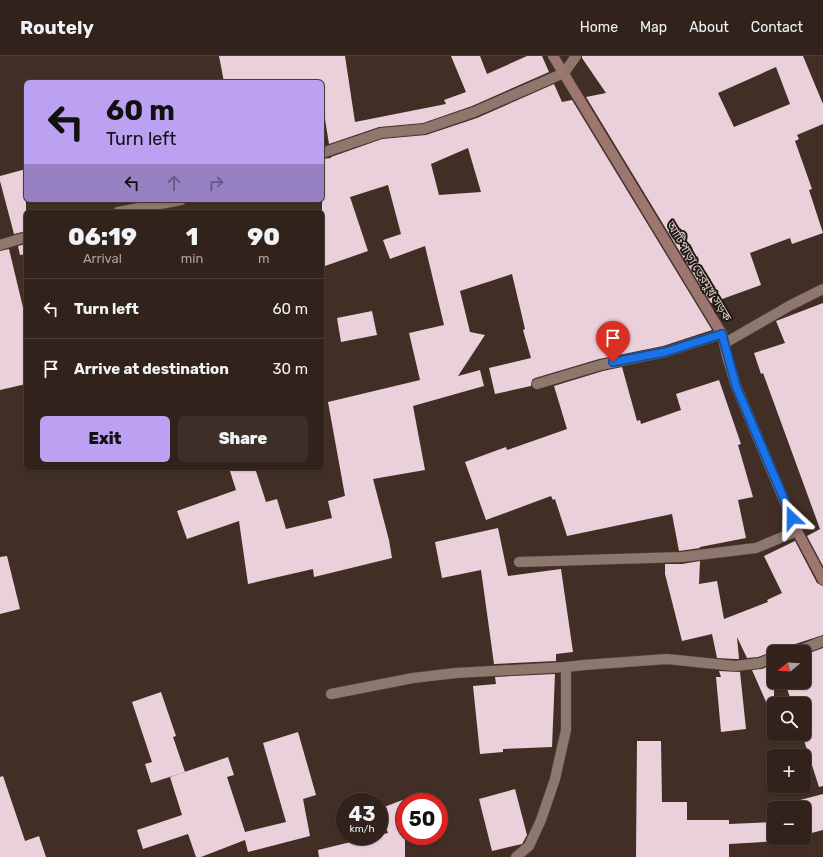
<!DOCTYPE html>
<html lang="en">
<head>
<meta charset="utf-8">
<style>
	body { margin:0; font-family:Rubik,"Noto Sans Bengali",sans-serif; background:#3d2f28; color:#f1f3f6; height:100vh; display:flex; flex-direction:column; font-size:15px; white-space:nowrap }
	* { box-sizing:border-box; margin:0 }
	p { font-size:13px; color:#a8a4a3 }
	.icon { flex:none; width:22px; height:22px; fill:none; stroke:currentColor; stroke-width:2; stroke-linecap:round; stroke-linejoin:round }
	.map { position:relative; flex:1; overflow:hidden }
	.panel { position:absolute; left:24px; top:154px; width:300px; height:260px; display:flex; flex-direction:column; background:#31221b; border-radius:6px; box-shadow:0 1px 3px #0004,0 0 0 1px #4c3f3a }
	.panel>* { flex:none }
	.guide { position:absolute; left:24px; top:24px; width:300px; height:122px; border-radius:6px; box-shadow:0 1px 3px #0004,0 0 0 1px #4c3f3a; background:#bca0f2; color:#111; overflow:hidden }
	.needle { width:26px; rotate:252deg }
	.buttons { position:absolute; left:767px; top:589px; display:grid; gap:8px }
	.buttons a { display:grid; place-items:center; width:44px; height:44px; border-radius:6px; background:#31221b; box-shadow:0 1px 3px #0004,0 0 0 1px #4c3f3a; font-size:20px }
	.speed { position:absolute; left:336px; top:737px; display:flex; gap:8px; font-size:20px; font-weight:700; text-align:center }
	.speed>* { display:grid; place-content:center; width:52px; height:52px; border-radius:50%; background:#31221b; box-shadow:0 1px 3px #0004,0 0 0 1px #4c3f3a; line-height:1 }
	.speed small { font-size:10px; font-weight:400 }
	.speed .limit { border:6px solid #d22; background:#fff; color:#111 }
	.pin { position:absolute; display:grid; place-items:center; width:34px; height:34px; color:#fff; margin:-41px -17px; border-radius:50% 50% 50% 0; rotate:-45deg; box-shadow:0 0 4px #0007 }
	.pin .icon { rotate:45deg }
	.me { position:absolute; width:44px; margin:-22px; rotate:337deg; stroke-linejoin:round; filter:drop-shadow(0 0 3px #0008) }
	.turn { display:flex; align-items:center; gap:14px; height:84px; padding:0 16px; font-size:18px }
	.turn .icon { width:52px; height:52px; stroke-width:2.5 }
	.turn b { display:block; font-size:28px; line-height:34px }
	.lanes { display:flex; align-items:center; height:38px; padding:0 16px; background:#0003; justify-content:center; gap:20px; direction:ltr }
	.lanes .off { opacity:.35 }
	.eta { display:flex; justify-content:space-evenly; align-items:center; height:68px; text-align:center }
	.eta b { font-size:24px; font-weight:800; line-height:28px }
	.cta { display:flex; gap:8px; margin-top:auto; padding:8px 16px }
	.cta a { flex:1; height:46px; border-radius:6px; background:#bca0f2; color:#111; font-size:16px; font-weight:800; line-height:46px; text-align:center }
	.cta a+a { background:#3d2f28; color:#f1f3f6 }
	ul { padding:0; list-style:none }
	li { display:flex; align-items:center; gap:12px; height:60px; padding:0 16px; border-top:1px solid #4c3f3a }
	li div { flex:1 }
	li b { display:block; font-size:15px }
	li em { font-style:normal }
	header { display:flex; align-items:center; gap:24px; box-sizing:border-box; height:56px; padding:0 20px; background:#31221b; border-bottom:1px solid #4c3f3a }
	header strong { font-size:19px }
	nav { display:flex; gap:22px; margin-inline-start:auto; font-size:14px }
	.map>svg:first-child { display:block }
	.building { fill:#ead0db; fill-rule:evenodd }
	.lines { fill:none; stroke-linecap:round; stroke-linejoin:round }
	.minor-casing { stroke:#594a41; stroke-width:11 }
	.secondary-casing { stroke:#594a41; stroke-width:11 }
	.minor { stroke:#8e776c; stroke-width:10 }
	.secondary { stroke:#9d766f; stroke-width:10 }
	.route-casing { stroke:#114b97; stroke-width:10 }
	.route { stroke:#1a73e8; stroke-width:7 }
	.labels { text-anchor:middle; stroke-width:4; stroke-linejoin:round; paint-order:stroke }
	.street-label { font-size:12px; fill:#dbcec8; stroke:#211914 }
</style>
</head>
<body>
<header>
<strong>Routely</strong>
<nav><a>Home</a><a>Map</a><a>About</a><a>Contact</a></nav>
</header>
<div class="map">
<svg width="823" height="801" viewBox="0 0 823 801">
	<rect width="100%" height="100%" fill="#412e24"/>
	<!-- building -->
	<g class="building">
		<path d="M 219,0 L 345,0 L 355,66 L 446,48 L 444,44 L 466,36 L 451,0 L 480,0 L 487,18 L 527,0 L 542,0 L 549,16 L 472,50 L 423,67 L 379,71 L 329,88 L 322,45 L 322,26 L 224,26 Z"/>
		<path d="M 582,0 L 803,0 L 823,48 L 823,68 L 797,79 L 799,83 L 795,85 L 812,133 L 809,134 L 823,177 L 792,188 L 790,182 L 750,197 L 761,229 L 711,247 L 586,41 L 606,37 L 582,2 ZM 776,11 L 790,48 L 734,71 L 718,37 Z"/>
		<path d="M 554,28 L 562,46 L 572,44 L 712,274 L 663,290 L 599,303 L 535,322 L 532,324 L 531,330 L 495,338 L 489,312 L 531,302 L 523,274 L 525,273 L 512,218 L 460,235 L 470,276 L 485,279 L 458,320 L 480,314 L 484,330 L 413,350 L 425,414 L 373,423 L 389,484 L 392,502 L 314,521 L 313,513 L 248,528 L 239,465 L 187,483 L 177,455 L 236,434 L 229,412 L 255,412 L 266,446 L 277,443 L 286,473 L 332,462 L 328,445 L 345,440 L 328,346 L 420,324 L 409,277 L 444,269 L 425,190 L 390,203 L 383,184 L 401,178 L 388,129 L 350,141 L 368,195 L 322,211 L 322,103 L 331,102 L 331,101 L 382,83 L 426,79 L 477,62 ZM 468,92 L 481,136 L 439,139 L 431,108 Z"/>
		<path d="M 26,113 L 26,175 L 14,178 L 0,125 L 0,120 Z"/>
		<path d="M 26,188 L 26,198 L 20,199 L 18,190 Z"/>
		<path d="M 9,193 L 26,264 L 26,328 L 0,334 L 0,195 Z"/>
		<path d="M 823,247 L 823,510 L 807,480 L 820,473 L 763,317 L 761,318 L 754,297 L 785,287 L 776,265 Z"/>
		<path d="M 372,255 L 377,279 L 341,286 L 337,262 Z"/>
		<path d="M 622,311 L 637,365 L 640,364 L 641,368 L 681,354 L 676,338 L 719,324 L 741,388 L 738,389 L 753,441 L 738,444 L 746,482 L 700,491 L 700,492 L 679,495 L 672,458 L 567,480 L 555,443 L 553,444 L 551,440 L 486,464 L 465,406 L 506,391 L 507,394 L 567,373 L 554,330 L 603,315 Z"/>
		<path d="M 498,472 L 508,520 L 561,513 L 573,596 L 556,598 L 556,605 L 494,608 L 481,514 L 442,522 L 435,486 Z"/>
		<path d="M 795,485 L 817,527 L 823,530 L 823,579 L 789,590 L 786,592 L 785,596 L 778,596 L 775,595 L 774,592 L 774,595 L 758,601 L 747,602 L 737,581 L 739,603 L 735,603 L 717,602 L 712,578 L 682,585 L 665,518 L 665,508 L 682,508 L 700,505 L 699,528 L 717,525 L 724,563 L 768,546 L 767,544 L 782,537 L 764,500 Z"/>
		<path d="M 7,500 L 20,553 L 0,558 L 0,501 Z"/>
		<path d="M 823,592 L 823,730 L 819,731 L 802,678 L 804,678 L 804,648 L 792,648 L 785,626 L 804,626 L 804,599 Z"/>
		<path d="M 774,608 L 774,664 L 752,614 L 762,613 Z"/>
		<path d="M 719,615 L 740,616 L 746,673 L 721,676 L 716,621 L 721,621 Z"/>
		<path d="M 555,618 L 552,691 L 503,693 L 503,696 L 480,698 L 473,630 L 496,628 L 495,621 Z"/>
		<path d="M 161,636 L 176,680 L 173,681 L 185,716 L 151,727 L 145,708 L 152,706 L 132,646 Z"/>
		<path d="M 298,676 L 316,739 L 303,743 L 310,780 L 248,796 L 245,784 L 201,801 L 196,801 L 188,778 L 143,793 L 137,774 L 182,759 L 170,721 L 228,701 L 234,719 L 227,721 L 245,776 L 286,766 L 263,687 Z"/>
		<path d="M 637,685 L 661,685 L 662,746 L 687,746 L 687,764 L 729,764 L 729,768 L 774,766 L 774,782 L 791,782 L 780,785 L 729,788 L 729,801 L 636,801 Z"/>
		<path d="M 3,720 L 25,785 L 39,780 L 46,801 L 0,801 L 0,721 Z"/>
		<path d="M 515,733 L 527,779 L 522,788 L 492,795 L 479,743 Z"/>
		<path d="M 823,738 L 823,774 L 804,779 L 804,752 L 786,752 L 785,748 Z"/>
		<path d="M 405,743 L 405,801 L 319,801 L 318,794 L 388,777 L 379,753 Z"/>
	</g>
	<g class="lines">
		<defs>
			<g id="minor">
				<path d="M 322,97 L 381,77 L 424,73 L 474,56 L 564,17 L 576,0"/>
				<path d="M 118,156 L 181,144"/>
				<path d="M 0,189 L 26,181"/>
				<path d="M 725,287 L 791,249 L 823,233"/>
				<path d="M 537,328 L 601,309 L 665,296 L 722,278"/>
				<path d="M 519,506 L 682,501 L 756,492 L 797,475"/>
				<path d="M 791,596 L 803,593 L 823,585"/>
				<path d="M 331,638 L 413,622 L 456,617 L 566,611"/>
				<path d="M 516,801 L 529,790 L 541,764 L 555,723 L 566,674 L 566,611 L 584,609 L 667,603 L 735,610 L 760,607 L 774,601"/>
			</g>
			<path id="secondary" d="M 553,0 L 722,278 L 727,300 L 736,330 L 797,475 L 823,524"/>
		</defs>
		<!-- minor casing -->
		<use href="#minor" class="minor-casing"/>
		<!-- secondary casing -->
		<use href="#secondary" class="secondary-casing"/>
		<!-- minor -->
		<use href="#minor" class="minor"/>
		<!-- secondary -->
		<use href="#secondary" class="secondary"/>
	</g>
	<g class="lines">
		<defs>
			<path id="route" d="M 613,306 L 665,296 L 722,278 L 736,330 L 792,462"/>
		</defs>
		<!-- route casing -->
		<use href="#route" class="route-casing"/>
		<!-- route -->
		<use href="#route" class="route"/>
	</g>
	<g class="labels">
		<!-- street labels -->
		<g class="street-label">
			<text transform="translate(699 215) rotate(59)" y="4">আটিপাড়া তেরমুখ সড়ক</text>
		</g>
	</g>
</svg>
<div class="buttons">
<a><svg class="needle" viewBox="-14 -14 28 28"><path d="M0-13l5 13h-10z" fill="#e53935"/><path d="M0 13l5-13h-10z" fill="#a8a4a3"/></svg></a>
<a><svg class="icon" aria-label="search" viewBox="0 0 24 24"><circle cx="10" cy="10" r="6"/><path d="M15 15l6 6"/></svg></a>
<a>+</a>
<a>−</a>
</div>
<div class="speed"><div>43<small>km/h</small></div><div class="limit">50</div></div>
<div class="pin" style="left:613px;top:306px;background:#d93025"><svg class="icon" aria-label="arrive" viewBox="0 0 24 24"><path d="M6 21V4h12l-3 4 3 4H6"/></svg></div>
<svg class="me" style="left:792px;top:462px" viewBox="-20 -20 40 40"><path d="M0-17L14 15 0 8-14 15z" fill="#1a73e8" stroke="#fff" stroke-width="4"/></svg>
<div class="guide">
<div class="turn"><svg class="icon" aria-label="left" viewBox="0 0 24 24"><path d="M17 20v-9H6M10 6l-5 5 5 5"/></svg><div><b>60 m</b>Turn left</div></div>
<div class="lanes"><svg class="icon" aria-label="left" viewBox="0 0 24 24"><path d="M17 20v-9H6M10 6l-5 5 5 5"/></svg><svg class="icon off" aria-label="ahead" viewBox="0 0 24 24"><path d="M12 20V5M6 11l6-6 6 6"/></svg><svg class="icon off" aria-label="right" viewBox="0 0 24 24"><path d="M7 20v-9h11M14 6l5 5-5 5"/></svg></div>
</div>
<section class="panel">
<div class="eta">
<div><b>06:19</b><p>Arrival</p></div>
<div><b>1</b><p>min</p></div>
<div><b>90</b><p>m</p></div>
</div>
<ul>
<li><svg class="icon" aria-label="left" viewBox="0 0 24 24"><path d="M17 20v-9H6M10 6l-5 5 5 5"/></svg><div><b>Turn left</b></div><em>60 m</em></li>
<li><svg class="icon" aria-label="arrive" viewBox="0 0 24 24"><path d="M6 21V4h12l-3 4 3 4H6"/></svg><div><b>Arrive at destination</b></div><em>30 m</em></li>
</ul>
<div class="cta"><a>Exit</a><a>Share</a></div>
</section>
</div>
</body>
</html>
